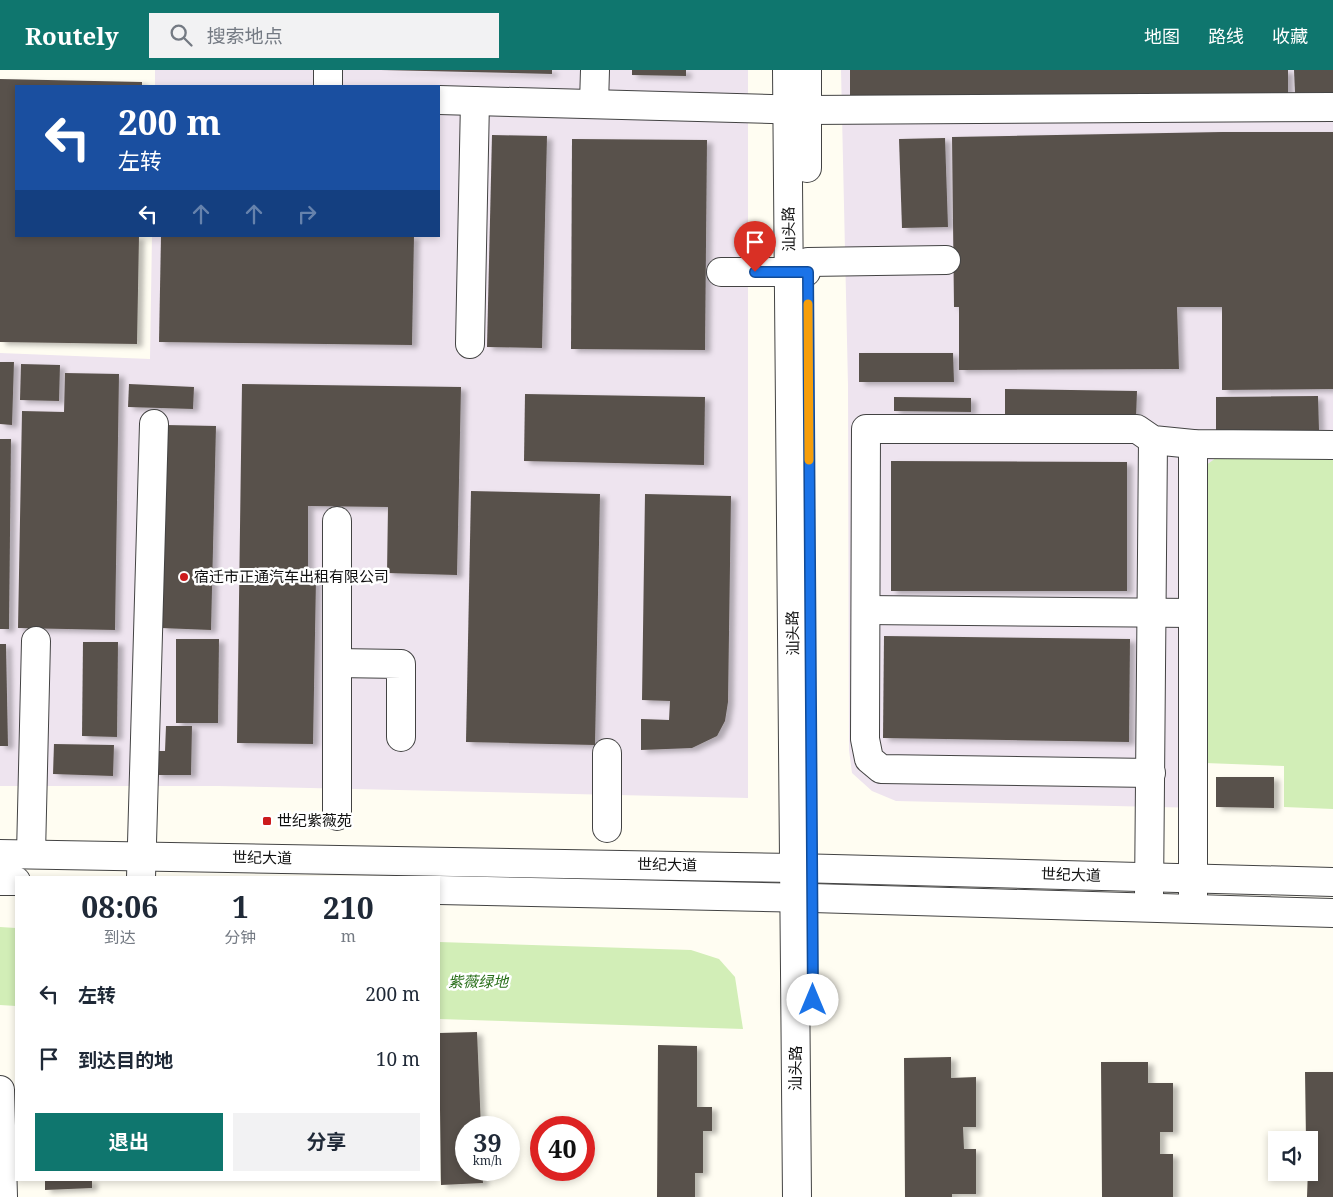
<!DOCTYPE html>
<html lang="zh">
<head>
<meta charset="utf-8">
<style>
	body { margin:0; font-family:"Noto Serif","Noto Sans SC",serif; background:#f2f2f3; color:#1f2937; height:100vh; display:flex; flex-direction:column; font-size:19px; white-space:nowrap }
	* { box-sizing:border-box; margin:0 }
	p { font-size:16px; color:#747a83 }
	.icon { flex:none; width:28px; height:28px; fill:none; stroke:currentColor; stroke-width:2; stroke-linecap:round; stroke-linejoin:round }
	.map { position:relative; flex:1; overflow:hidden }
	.panel { position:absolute; left:15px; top:806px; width:425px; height:305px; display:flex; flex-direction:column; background:#fff; border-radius:0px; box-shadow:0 2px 8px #0003 }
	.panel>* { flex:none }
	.guide { position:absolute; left:15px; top:15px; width:425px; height:152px; border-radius:0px; box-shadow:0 2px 8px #0003; background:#1a4fa0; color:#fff; overflow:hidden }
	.fabs { position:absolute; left:1268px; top:1061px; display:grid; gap:10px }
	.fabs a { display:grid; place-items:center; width:50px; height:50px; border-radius:0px; background:#fff; box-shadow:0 2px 8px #0003; font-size:25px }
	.speed { position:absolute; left:455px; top:1046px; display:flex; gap:10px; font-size:25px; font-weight:700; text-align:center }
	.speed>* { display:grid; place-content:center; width:65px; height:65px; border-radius:50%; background:#fff; box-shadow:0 2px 8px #0003; line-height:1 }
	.speed small { font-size:12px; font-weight:400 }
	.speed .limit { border:8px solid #d22; background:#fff; color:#111 }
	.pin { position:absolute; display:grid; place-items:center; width:42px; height:42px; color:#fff; margin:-51px -21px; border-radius:50% 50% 50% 0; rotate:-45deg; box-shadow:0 0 5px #0007 }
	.pin .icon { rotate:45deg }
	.me { position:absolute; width:55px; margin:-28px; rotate:0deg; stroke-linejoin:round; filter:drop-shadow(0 0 4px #0008) }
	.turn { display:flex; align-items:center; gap:18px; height:105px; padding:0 20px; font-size:22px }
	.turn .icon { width:65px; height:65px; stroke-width:2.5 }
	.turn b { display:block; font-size:35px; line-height:42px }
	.lanes { display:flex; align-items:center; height:48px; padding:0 20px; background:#0003; justify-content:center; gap:25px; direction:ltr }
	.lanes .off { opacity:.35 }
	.eta { display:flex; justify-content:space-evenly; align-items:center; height:85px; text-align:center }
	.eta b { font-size:30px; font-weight:700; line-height:35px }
	.cta { display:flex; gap:10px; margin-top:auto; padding:10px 20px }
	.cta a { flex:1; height:58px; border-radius:0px; background:#0f766e; color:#fff; font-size:20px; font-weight:700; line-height:58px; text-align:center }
	.cta a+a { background:#f2f2f3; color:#1f2937 }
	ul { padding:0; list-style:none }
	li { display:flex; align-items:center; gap:15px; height:65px; padding:0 20px }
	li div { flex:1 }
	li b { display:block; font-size:19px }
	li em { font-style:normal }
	header { display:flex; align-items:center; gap:30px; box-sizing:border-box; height:70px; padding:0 25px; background:#0f766e; color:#fff }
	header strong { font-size:24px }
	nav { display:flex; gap:28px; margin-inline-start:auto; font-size:18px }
	.search { width:350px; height:45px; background:#f2f2f3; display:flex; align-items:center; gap:12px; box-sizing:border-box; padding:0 18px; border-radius:0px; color:#747a83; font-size:19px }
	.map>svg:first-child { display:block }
	.industrial { fill:#eee4ef }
	.green { fill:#d2eeb7 }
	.building { fill:#59514b; filter:url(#shadow) }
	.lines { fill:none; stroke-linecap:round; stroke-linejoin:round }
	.minor-casing { stroke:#434343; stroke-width:30 }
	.minor { stroke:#fff; stroke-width:28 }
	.route-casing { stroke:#114b97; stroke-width:12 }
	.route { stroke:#1a73e8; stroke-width:9 }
	.slow { stroke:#f59e0b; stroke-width:9 }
	.poi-dot { fill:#cc1b1d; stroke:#fff; stroke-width:2 }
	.labels { text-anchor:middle; stroke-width:5; stroke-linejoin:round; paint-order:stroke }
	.street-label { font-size:15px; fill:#101010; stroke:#fff }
	.poi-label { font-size:15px; fill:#101010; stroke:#fff; text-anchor:start }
	.park-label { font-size:15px; font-style:italic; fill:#286e19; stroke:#fff }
</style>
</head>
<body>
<header>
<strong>Routely</strong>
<div class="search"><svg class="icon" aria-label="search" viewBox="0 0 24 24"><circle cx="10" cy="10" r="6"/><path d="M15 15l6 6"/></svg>搜索地点</div>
<nav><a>地图</a><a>路线</a><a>收藏</a></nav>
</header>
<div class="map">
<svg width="1333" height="1127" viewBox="0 0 1333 1127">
	<defs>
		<filter id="shadow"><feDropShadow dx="5.5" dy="3" stdDeviation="2.5" flood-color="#0004"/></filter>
	</defs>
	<rect width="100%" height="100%" fill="#fffdf2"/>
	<!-- industrial -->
	<g class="industrial">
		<path d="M 155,0 L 748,0 L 748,728 L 218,716 L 0,716 L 0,283 L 150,289 L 152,166 L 439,166 L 439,16 L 155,16 Z"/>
		<path d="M 841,0 L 1333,0 L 1333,385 L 1220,385 L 1202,738 L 896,731 L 872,721 L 852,703 L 849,680 L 848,315 Z"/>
	</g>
	<!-- green -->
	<g class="green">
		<path d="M 1220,385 L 1333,385 L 1333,739 L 1284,737 L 1284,696 L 1205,693 L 1205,396 Z"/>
		<path d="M 0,857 L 16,858 L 16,936 L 0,935 Z"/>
		<path d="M 439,872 L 691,880 L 719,889 L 735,907 L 743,959 L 439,949 Z"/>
	</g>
	<!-- building -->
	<g class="building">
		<path d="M 381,0 L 552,0 L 552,4 Z"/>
		<path d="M 632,0 L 686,0 L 686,6 L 632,5 Z"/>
		<path d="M 850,0 L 1288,0 L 1288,23 L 850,26 Z"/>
		<path d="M 1294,0 L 1333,0 L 1333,22 L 1295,23 Z"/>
		<path d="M 0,9 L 142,12 L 142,16 L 16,16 L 16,166 L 139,166 L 137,274 L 0,272 Z"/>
		<path d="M 1222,62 L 1333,62 L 1333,319 L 1222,320 L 1222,237 L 1177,237 L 1179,299 L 959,300 L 959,237 L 954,237 L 952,67 Z"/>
		<path d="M 492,65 L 547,66 L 542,278 L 487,277 Z"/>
		<path d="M 945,68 L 948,157 L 902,158 L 899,69 Z"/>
		<path d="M 572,69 L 707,70 L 705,280 L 571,279 Z"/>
		<path d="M 161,166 L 414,166 L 412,275 L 159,272 Z"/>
		<path d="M 859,283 L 953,283 L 954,312 L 859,312 Z"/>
		<path d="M 0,292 L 14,292 L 12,355 L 0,354 Z"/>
		<path d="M 21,294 L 60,295 L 59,331 L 20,330 Z"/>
		<path d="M 65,303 L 119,304 L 115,560 L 18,558 L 22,341 L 64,342 Z"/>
		<path d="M 129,314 L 194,317 L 193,339 L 128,337 Z"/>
		<path d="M 242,314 L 461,317 L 457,505 L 387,503 L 388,437 L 308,436 L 308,509 L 316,509 L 313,674 L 237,673 Z"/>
		<path d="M 1005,319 L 1137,321 L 1136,348 L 1005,346 Z"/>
		<path d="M 525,324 L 705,327 L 704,395 L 524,391 Z"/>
		<path d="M 1318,326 L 1319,360 L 1216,361 L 1216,327 Z"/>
		<path d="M 894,327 L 971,328 L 971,342 L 894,341 Z"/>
		<path d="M 166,355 L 216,356 L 211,560 L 161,558 Z"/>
		<path d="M 0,369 L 11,369 L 9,559 L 0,559 Z"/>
		<path d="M 891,391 L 1127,392 L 1127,521 L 891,521 Z"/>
		<path d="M 471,421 L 600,424 L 595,675 L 466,672 Z"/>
		<path d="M 645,424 L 731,426 L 728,632 L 725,651 L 717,666 L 692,678 L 641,680 L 641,649 L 669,650 L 670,631 L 642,630 Z"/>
		<path d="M 884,566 L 1130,569 L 1129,672 L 883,668 Z"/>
		<path d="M 176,569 L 219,569 L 218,653 L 176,653 Z"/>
		<path d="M 83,572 L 118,572 L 117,667 L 82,666 Z"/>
		<path d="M 0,574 L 6,574 L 8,676 L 0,676 Z"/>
		<path d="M 166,656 L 192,656 L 191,705 L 156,705 L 156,681 L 165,681 Z"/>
		<path d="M 54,674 L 114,675 L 113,706 L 53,704 Z"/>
		<path d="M 1216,707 L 1274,707 L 1274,738 L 1216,737 Z"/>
		<path d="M 477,962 L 481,1058 L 466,1058 L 466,1100 L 482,1100 L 483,1113 L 441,1115 L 439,963 Z"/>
		<path d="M 658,975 L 697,976 L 697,1037 L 712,1037 L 712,1061 L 703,1061 L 703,1103 L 695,1103 L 695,1127 L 657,1127 Z"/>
		<path d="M 951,987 L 951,1008 L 976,1007 L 976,1057 L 963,1057 L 964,1079 L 976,1079 L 976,1124 L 952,1124 L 952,1127 L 905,1127 L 904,988 Z"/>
		<path d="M 1101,992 L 1148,992 L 1148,1013 L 1173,1013 L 1173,1062 L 1160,1062 L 1160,1084 L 1173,1084 L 1173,1127 L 1102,1127 Z"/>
		<path d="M 1305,1002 L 1333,1002 L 1333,1127 L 1307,1127 L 1309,1070 L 1306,1070 Z"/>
		<path d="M 45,1110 L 92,1110 L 92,1118 L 45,1120 Z"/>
	</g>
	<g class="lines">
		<defs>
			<g id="minor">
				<path d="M 787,0 L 797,1127"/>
				<path d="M 807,0 L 807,98"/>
				<path d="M 328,16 L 328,0"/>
				<path d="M 439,30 L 807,40 L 1333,37"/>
				<path d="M 594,34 L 595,0"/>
				<path d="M 808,192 L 946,190"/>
				<path d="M 721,202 L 806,202"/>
				<path d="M 470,274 L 475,31"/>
				<path d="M 1193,374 L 1193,827"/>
				<path d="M 866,540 L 1193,543"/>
				<path d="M 337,593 L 401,594 L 401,667"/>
				<path d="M 607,683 L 607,758"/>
				<path d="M 1151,703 L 881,699 L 869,689 L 865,669 L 866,359 L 1137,359 L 1153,370 L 1193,374 L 1333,375"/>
				<path d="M 337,746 L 337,451"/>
				<path d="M 0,784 L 795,798 L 1333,812"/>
				<path d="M 31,784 L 36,571"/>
				<path d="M 141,808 L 154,354"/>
				<path d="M 0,811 L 16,811"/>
				<path d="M 439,820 L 812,828 L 1333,843"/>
				<path d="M 1149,826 L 1153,370"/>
				<path d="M 0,1020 L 3,1127"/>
			</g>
		</defs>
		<!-- minor casing -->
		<use href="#minor" class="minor-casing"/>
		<!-- minor -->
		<use href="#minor" class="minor"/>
	</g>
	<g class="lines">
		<defs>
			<path id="route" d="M 755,202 L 808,202 L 813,930"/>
		</defs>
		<!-- route casing -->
		<use href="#route" class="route-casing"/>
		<!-- route -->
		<use href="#route" class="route"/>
		<!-- slow -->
		<path class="slow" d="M 808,234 L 809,390"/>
	</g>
	<!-- markers -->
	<g class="poi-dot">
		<circle cx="184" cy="507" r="5"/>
		<rect x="262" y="746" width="10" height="10" rx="2.5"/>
	</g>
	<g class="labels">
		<!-- street labels -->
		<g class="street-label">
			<text transform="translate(789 159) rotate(-91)" y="5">汕头路</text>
			<text transform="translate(793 563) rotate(-91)" y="5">汕头路</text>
			<text transform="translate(262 788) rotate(1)" y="5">世纪大道</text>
			<text transform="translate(667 795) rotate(1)" y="5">世纪大道</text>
			<text transform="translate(1071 805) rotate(2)" y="5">世纪大道</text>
			<text transform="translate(796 998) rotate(-90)" y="5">汕头路</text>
		</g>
		<!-- poi labels -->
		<g class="poi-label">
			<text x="194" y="512">宿迁市正通汽车出租有限公司</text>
			<text x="277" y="756">世纪紫薇苑</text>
		</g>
		<!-- park labels -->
		<g class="park-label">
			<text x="478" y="917">紫薇绿地</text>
		</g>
	</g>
</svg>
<div class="fabs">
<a><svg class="icon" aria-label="sound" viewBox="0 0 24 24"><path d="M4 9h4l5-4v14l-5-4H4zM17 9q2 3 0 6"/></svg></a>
</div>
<div class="speed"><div>39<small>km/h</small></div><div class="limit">40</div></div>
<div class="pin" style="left:755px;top:202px;background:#d93025"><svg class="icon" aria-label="arrive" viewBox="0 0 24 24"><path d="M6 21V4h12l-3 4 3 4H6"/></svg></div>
<svg class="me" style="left:813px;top:930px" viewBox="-20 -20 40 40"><circle r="19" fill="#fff"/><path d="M0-13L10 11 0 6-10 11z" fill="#1a73e8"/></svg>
<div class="guide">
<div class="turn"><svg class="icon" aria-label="left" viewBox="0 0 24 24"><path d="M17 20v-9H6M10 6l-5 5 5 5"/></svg><div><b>200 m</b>左转</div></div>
<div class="lanes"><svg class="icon" aria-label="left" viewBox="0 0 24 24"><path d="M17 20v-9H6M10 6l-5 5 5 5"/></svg><svg class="icon off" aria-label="ahead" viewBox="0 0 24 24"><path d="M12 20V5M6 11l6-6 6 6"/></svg><svg class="icon off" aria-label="ahead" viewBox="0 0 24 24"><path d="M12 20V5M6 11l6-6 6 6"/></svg><svg class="icon off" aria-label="right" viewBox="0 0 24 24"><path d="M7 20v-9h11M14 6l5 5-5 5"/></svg></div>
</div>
<section class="panel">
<div class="eta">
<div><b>08:06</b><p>到达</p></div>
<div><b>1</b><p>分钟</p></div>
<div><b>210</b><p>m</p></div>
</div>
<ul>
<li><svg class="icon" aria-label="left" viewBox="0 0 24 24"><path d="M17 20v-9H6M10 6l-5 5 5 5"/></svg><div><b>左转</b></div><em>200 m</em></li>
<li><svg class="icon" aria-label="arrive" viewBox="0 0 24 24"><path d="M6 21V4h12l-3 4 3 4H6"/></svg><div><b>到达目的地</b></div><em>10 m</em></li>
</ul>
<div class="cta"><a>退出</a><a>分享</a></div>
</section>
</div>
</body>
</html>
